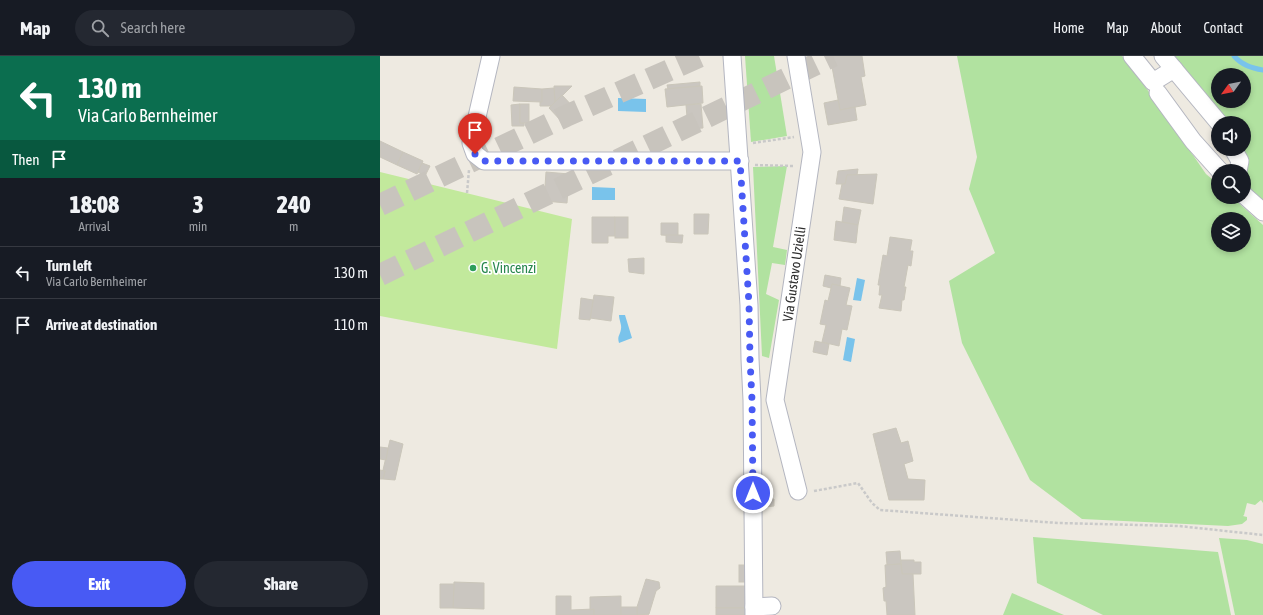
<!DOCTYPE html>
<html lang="en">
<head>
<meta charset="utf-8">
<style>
	body { margin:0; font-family:"Asap Condensed",sans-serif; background:#242831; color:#f1f3f6; height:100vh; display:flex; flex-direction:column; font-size:15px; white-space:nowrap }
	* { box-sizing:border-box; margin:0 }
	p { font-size:13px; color:#9ea1a6 }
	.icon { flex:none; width:22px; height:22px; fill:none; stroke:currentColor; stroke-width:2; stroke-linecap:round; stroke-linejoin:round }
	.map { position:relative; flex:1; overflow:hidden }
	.side { display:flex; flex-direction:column; background:#171b24; width:380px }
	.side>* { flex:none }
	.banner { background:#0b6e4f; color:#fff; overflow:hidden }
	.needle { width:26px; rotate:237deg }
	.fabs { position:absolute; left:831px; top:12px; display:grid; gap:8px }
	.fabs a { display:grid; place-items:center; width:40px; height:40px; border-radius:50%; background:#171b24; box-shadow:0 2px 6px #0003; font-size:20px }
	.pin { position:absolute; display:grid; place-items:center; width:34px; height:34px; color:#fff; margin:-41px -17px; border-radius:50% 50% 50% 0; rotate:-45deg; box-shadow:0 0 4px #0007 }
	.pin .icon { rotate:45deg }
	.me { position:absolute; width:44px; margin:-22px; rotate:0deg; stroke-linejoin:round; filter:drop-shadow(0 0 3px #0008) }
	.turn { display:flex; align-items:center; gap:14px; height:84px; padding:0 12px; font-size:18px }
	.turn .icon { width:52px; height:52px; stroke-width:2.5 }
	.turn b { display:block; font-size:28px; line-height:34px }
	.then { display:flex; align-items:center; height:38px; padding:0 12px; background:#0003; gap:8px; font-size:15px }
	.eta { display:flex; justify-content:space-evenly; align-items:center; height:68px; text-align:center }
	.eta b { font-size:24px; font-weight:800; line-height:28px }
	.action { display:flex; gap:8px; margin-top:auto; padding:8px 12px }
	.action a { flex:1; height:46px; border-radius:24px; background:#485af4; color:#fff; font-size:16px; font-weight:800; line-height:46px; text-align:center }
	.action a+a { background:#242831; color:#f1f3f6 }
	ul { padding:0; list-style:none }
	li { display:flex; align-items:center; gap:12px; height:52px; padding:0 12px; border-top:1px solid #363941 }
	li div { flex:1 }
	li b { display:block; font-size:15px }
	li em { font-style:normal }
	header { display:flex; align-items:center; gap:24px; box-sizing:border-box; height:56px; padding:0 20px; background:#171b24; border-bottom:1px solid #363941 }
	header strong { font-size:19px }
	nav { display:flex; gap:22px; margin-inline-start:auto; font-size:14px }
	.search { width:280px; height:36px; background:#242831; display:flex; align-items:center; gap:10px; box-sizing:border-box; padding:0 14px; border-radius:22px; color:#9ea1a6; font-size:15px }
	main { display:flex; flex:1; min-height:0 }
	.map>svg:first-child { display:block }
	.green { fill:#b1e2a0; fill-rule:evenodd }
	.pitch { fill:#c2e99c }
	.water { fill:#79c3eb }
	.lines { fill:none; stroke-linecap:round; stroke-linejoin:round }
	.stream { stroke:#79c3eb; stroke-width:5 }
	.building { fill:#cac6c0; stroke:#cac6ba }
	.highway-tunnel { stroke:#c8c4bd; stroke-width:22; stroke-dasharray:22 11; stroke-linecap:butt }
	.minor-casing { stroke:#b4b6c0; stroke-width:19 }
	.path { stroke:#c9c9c9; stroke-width:2.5; stroke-dasharray:3 2; stroke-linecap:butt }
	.minor { stroke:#fff; stroke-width:17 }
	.route { stroke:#485af4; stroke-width:7; stroke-dasharray:0 12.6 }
	.leisure-dot { fill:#2e9e5b; stroke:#fff; stroke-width:1.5 }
	.labels { text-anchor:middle; stroke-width:3.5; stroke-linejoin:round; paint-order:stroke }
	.leisure-label { font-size:14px; fill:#27864d; stroke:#fff; text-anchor:start }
	.street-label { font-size:14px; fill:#2e2e2e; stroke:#fff }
</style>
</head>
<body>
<header>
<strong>Map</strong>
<div class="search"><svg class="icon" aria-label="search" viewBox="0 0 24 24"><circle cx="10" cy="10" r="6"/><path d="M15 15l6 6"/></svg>Search here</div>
<nav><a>Home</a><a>Map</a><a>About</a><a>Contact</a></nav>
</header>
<main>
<section class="side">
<div class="banner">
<div class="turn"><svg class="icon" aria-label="left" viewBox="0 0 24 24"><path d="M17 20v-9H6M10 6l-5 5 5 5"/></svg><div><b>130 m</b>Via Carlo Bernheimer</div></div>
<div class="then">Then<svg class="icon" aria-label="arrive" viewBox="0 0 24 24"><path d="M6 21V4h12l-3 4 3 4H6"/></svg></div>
</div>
<div class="eta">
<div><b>18:08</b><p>Arrival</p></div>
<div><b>3</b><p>min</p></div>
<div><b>240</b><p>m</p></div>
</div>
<ul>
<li><svg class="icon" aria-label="left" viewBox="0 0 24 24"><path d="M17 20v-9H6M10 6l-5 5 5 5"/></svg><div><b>Turn left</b><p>Via Carlo Bernheimer</p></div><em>130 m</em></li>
<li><svg class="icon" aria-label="arrive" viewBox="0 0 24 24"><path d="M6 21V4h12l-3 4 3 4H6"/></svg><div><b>Arrive at destination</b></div><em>110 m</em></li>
</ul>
<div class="action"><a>Exit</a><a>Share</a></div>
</section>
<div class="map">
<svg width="883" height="559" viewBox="0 0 883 559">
	<rect width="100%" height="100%" fill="#eeeae1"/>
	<!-- green -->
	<g class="green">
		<path d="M 365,0 L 394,0 L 407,80 L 371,86 Z"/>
		<path d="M 577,0 L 742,0 L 775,44 L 826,118 L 838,128 L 838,141 L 852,141 L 883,169 L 883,447 L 881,444 L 875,449 L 867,447 L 864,459 L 863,460 L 867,461 L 867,464 L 862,468 L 848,470 L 702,463 L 650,424 L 582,287 L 569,225 L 615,197 L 589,133 L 597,101 ZM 838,163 L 864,163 L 864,189 L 838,189 Z"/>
		<path d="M 784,0 L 883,0 L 883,146 L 870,134 L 866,109 L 857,93 L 864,93 L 864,67 L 843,67 ZM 838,19 L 864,19 L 864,45 L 838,45 Z"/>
		<path d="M 407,110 L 393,191 L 407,194 L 405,209 L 392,207 L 386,238 L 399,244 L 389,302 L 382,300 L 373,111 Z"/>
		<path d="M 653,481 L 838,496 L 851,559 L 723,559 L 657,527 Z"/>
		<path d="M 839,482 L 867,484 L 883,488 L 883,559 L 855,559 Z"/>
		<path d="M 632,537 L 684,559 L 623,559 Z"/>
	</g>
	<!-- pitch -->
	<path class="pitch" d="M 0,116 L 192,163 L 177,293 L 0,260 Z"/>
	<!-- water -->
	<g class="water">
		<path d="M 238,42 L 266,43 L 266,56 L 238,55 Z"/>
		<path d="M 212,131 L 235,132 L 235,144 L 212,144 Z"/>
		<path d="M 477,222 L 485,224 L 481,245 L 473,244 Z"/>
		<path d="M 239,259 L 245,259 L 252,282 L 239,287 C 237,279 240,280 241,273 C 242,269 239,264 239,259 Z"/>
		<path d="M 467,281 L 475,283 L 471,306 L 463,304 Z"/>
	</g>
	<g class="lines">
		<!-- stream -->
		<path class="stream" d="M 854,0 C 862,9 871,12 883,14"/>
	</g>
	<!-- building -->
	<g class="building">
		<path d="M 450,0 L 482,0 L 485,20 L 481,21 L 486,49 L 460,54 Z"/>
		<path d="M 320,26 L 320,30 L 288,33 L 287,29 Z"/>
		<path d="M 174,30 L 192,30 L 175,47 Z"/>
		<path d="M 322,30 L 323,47 L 287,51 L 285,33 Z"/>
		<path d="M 134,31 L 162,33 L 162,46 L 133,45 Z"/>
		<path d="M 174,32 L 175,47 L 171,50 L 160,50 L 160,46 L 162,46 L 162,33 Z"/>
		<path d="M 182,39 L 196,54 L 183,67 L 169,52 Z"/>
		<path d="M 458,44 L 460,54 L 475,51 L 477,64 L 448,69 L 444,47 Z"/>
		<path d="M 140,48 L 140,67 L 144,67 L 144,70 L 132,70 L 131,49 Z"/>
		<rect x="140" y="48" width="9" height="19"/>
		<path d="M 321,48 L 323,72 L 308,73 L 306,49 Z"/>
		<path d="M 0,85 L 23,96 L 17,109 L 0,101 Z"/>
		<path d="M 23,96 L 43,105 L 37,118 L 17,109 Z"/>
		<path d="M 42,107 L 50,110 L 45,120 L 38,116 Z"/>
		<path d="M 478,113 L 477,119 L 467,119 L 465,128 L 456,128 L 458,115 Z"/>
		<path d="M 166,116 L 189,118 L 187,147 L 164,145 Z"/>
		<path d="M 497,118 L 493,148 L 459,143 L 462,128 L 465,128 L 467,119 Z"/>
		<path d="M 464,151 L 481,154 L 478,169 L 462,166 Z"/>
		<path d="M 314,158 L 329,158 L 328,178 L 314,178 Z"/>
		<path d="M 212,161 L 235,161 L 235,180 L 228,180 L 228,187 L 212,187 Z"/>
		<rect x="235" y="161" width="13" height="21"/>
		<path d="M 456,165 L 478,169 L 476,187 L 454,184 Z"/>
		<path d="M 281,167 L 298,167 L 298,180 L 281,179 Z"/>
		<path d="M 286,179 L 303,179 L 302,187 L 286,186 Z"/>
		<path d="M 510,181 L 532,184 L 530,195 L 533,195 L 531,210 L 528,209 L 524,231 L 526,231 L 524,244 L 522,244 L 521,255 L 499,252 L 502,239 L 499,239 L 500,229 L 498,229 L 503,199 L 507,200 Z"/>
		<path d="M 264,202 L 264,218 L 249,216 L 248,203 Z"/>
		<path d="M 445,219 L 461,222 L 460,230 L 452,228 L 451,232 L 443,230 Z"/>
		<path d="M 452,228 L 470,232 L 466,249 L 472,250 L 467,274 L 462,273 L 459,290 L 442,286 L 446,269 L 440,268 L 445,244 L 448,245 Z"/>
		<path d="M 214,239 L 234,241 L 231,265 L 210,262 Z"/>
		<path d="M 201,242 L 213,244 L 210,264 L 199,263 Z"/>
		<path d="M 435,285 L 449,288 L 447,299 L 433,296 Z"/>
		<path d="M 516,372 L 521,387 L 528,385 L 533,405 L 524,408 L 528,423 L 545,424 L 544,444 L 509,444 L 493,378 Z"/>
		<path d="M 10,384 L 23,388 L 15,424 L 3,423 L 5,415 L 3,414 Z"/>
		<path d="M 0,391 L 8,392 L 6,404 L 0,403 Z"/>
		<path d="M 0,414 L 5,415 L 3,423 L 0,423 Z"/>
		<path d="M 385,443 L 394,443 L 394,450 L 386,451 Z"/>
		<path d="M 520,495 L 521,508 L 507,509 L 506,496 Z"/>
		<path d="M 521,504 L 534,504 L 534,506 L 541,506 L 541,518 L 522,518 Z"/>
		<path d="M 521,508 L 522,518 L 533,518 L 535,559 L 507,559 L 506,545 L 504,545 L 503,532 L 506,531 L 505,509 Z"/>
		<rect x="359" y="509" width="7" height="17"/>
		<path d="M 266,523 L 279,526 L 280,532 L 276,535 L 269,558 L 257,559 L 257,551 Z"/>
		<path d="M 74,526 L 104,527 L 104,553 L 73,552 Z"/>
		<path d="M 60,528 L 74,528 L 73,552 L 60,552 Z"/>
		<path d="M 336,530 L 366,530 L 367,552 L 336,552 Z"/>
		<path d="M 176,540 L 191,540 L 191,554 L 214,553 L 214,559 L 176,559 Z"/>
		<path d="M 241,540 L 241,559 L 214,559 L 214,553 L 210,554 L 210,541 Z"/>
		<path d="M 241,551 L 257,551 L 257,559 L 269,559 L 241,559 Z"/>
		<rect x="336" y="552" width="31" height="7"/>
	</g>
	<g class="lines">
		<!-- highway-tunnel -->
		<g class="highway-tunnel">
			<path d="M 0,149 L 186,60 L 321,0"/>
			<path d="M 0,219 L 453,0"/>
		</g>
		<defs>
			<g id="minor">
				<path d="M 111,0 L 91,87 L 95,98 L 104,105 L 360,105"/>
				<path d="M 352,0 L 369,249 L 370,303 L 372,344 L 374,559"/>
				<path d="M 416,0 L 432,96 L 395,344 L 418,435"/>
				<path d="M 752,0 L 773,26 L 794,13"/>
				<path d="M 783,0 L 839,67"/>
				<path d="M 778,37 L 813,85 L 840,115"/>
				<path d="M 853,93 L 860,105 L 858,115"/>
				<path d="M 864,139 L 883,156"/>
				<path d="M 374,551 L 392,550"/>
			</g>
		</defs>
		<!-- minor casing -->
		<use href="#minor" class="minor-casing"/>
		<!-- path -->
		<g class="path">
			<path d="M 373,87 L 414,81"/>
			<path d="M 375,109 L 414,110"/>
			<path d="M 87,137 L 89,114"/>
			<path d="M 434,435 L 478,427 L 492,447 L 500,454 L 678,467 L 799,470 L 883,479"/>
		</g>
		<!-- minor -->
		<use href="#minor" class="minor"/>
	</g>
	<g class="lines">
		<!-- route -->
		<path class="route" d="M 95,98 L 104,105 L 360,105 L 369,248 L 370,303 L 372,344 L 373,437"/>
	</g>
	<!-- markers -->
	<circle class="leisure-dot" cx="93" cy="212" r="4"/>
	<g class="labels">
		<!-- leisure labels -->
		<g class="leisure-label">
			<text x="101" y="217">G. Vincenzi</text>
		</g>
		<!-- street labels -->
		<g class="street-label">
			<text transform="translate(414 218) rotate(-82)" y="5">Via Gustavo Uzielli</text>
		</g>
	</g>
</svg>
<div class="fabs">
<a><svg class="needle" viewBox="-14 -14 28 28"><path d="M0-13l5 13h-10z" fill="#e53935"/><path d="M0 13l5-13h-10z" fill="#9ea1a6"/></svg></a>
<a><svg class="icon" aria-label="sound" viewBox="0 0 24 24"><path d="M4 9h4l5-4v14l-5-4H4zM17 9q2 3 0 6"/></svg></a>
<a><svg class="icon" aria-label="search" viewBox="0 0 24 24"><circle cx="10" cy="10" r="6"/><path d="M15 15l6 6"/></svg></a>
<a><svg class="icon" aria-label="layers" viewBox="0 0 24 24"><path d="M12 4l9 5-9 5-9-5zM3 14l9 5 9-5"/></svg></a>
</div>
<div class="pin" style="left:95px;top:98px;background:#d93025"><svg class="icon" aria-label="arrive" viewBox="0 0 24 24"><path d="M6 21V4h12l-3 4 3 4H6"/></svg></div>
<svg class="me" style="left:373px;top:437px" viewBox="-20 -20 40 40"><circle r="17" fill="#485af4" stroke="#fff" stroke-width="3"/><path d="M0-11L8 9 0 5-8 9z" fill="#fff"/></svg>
</div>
</main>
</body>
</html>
